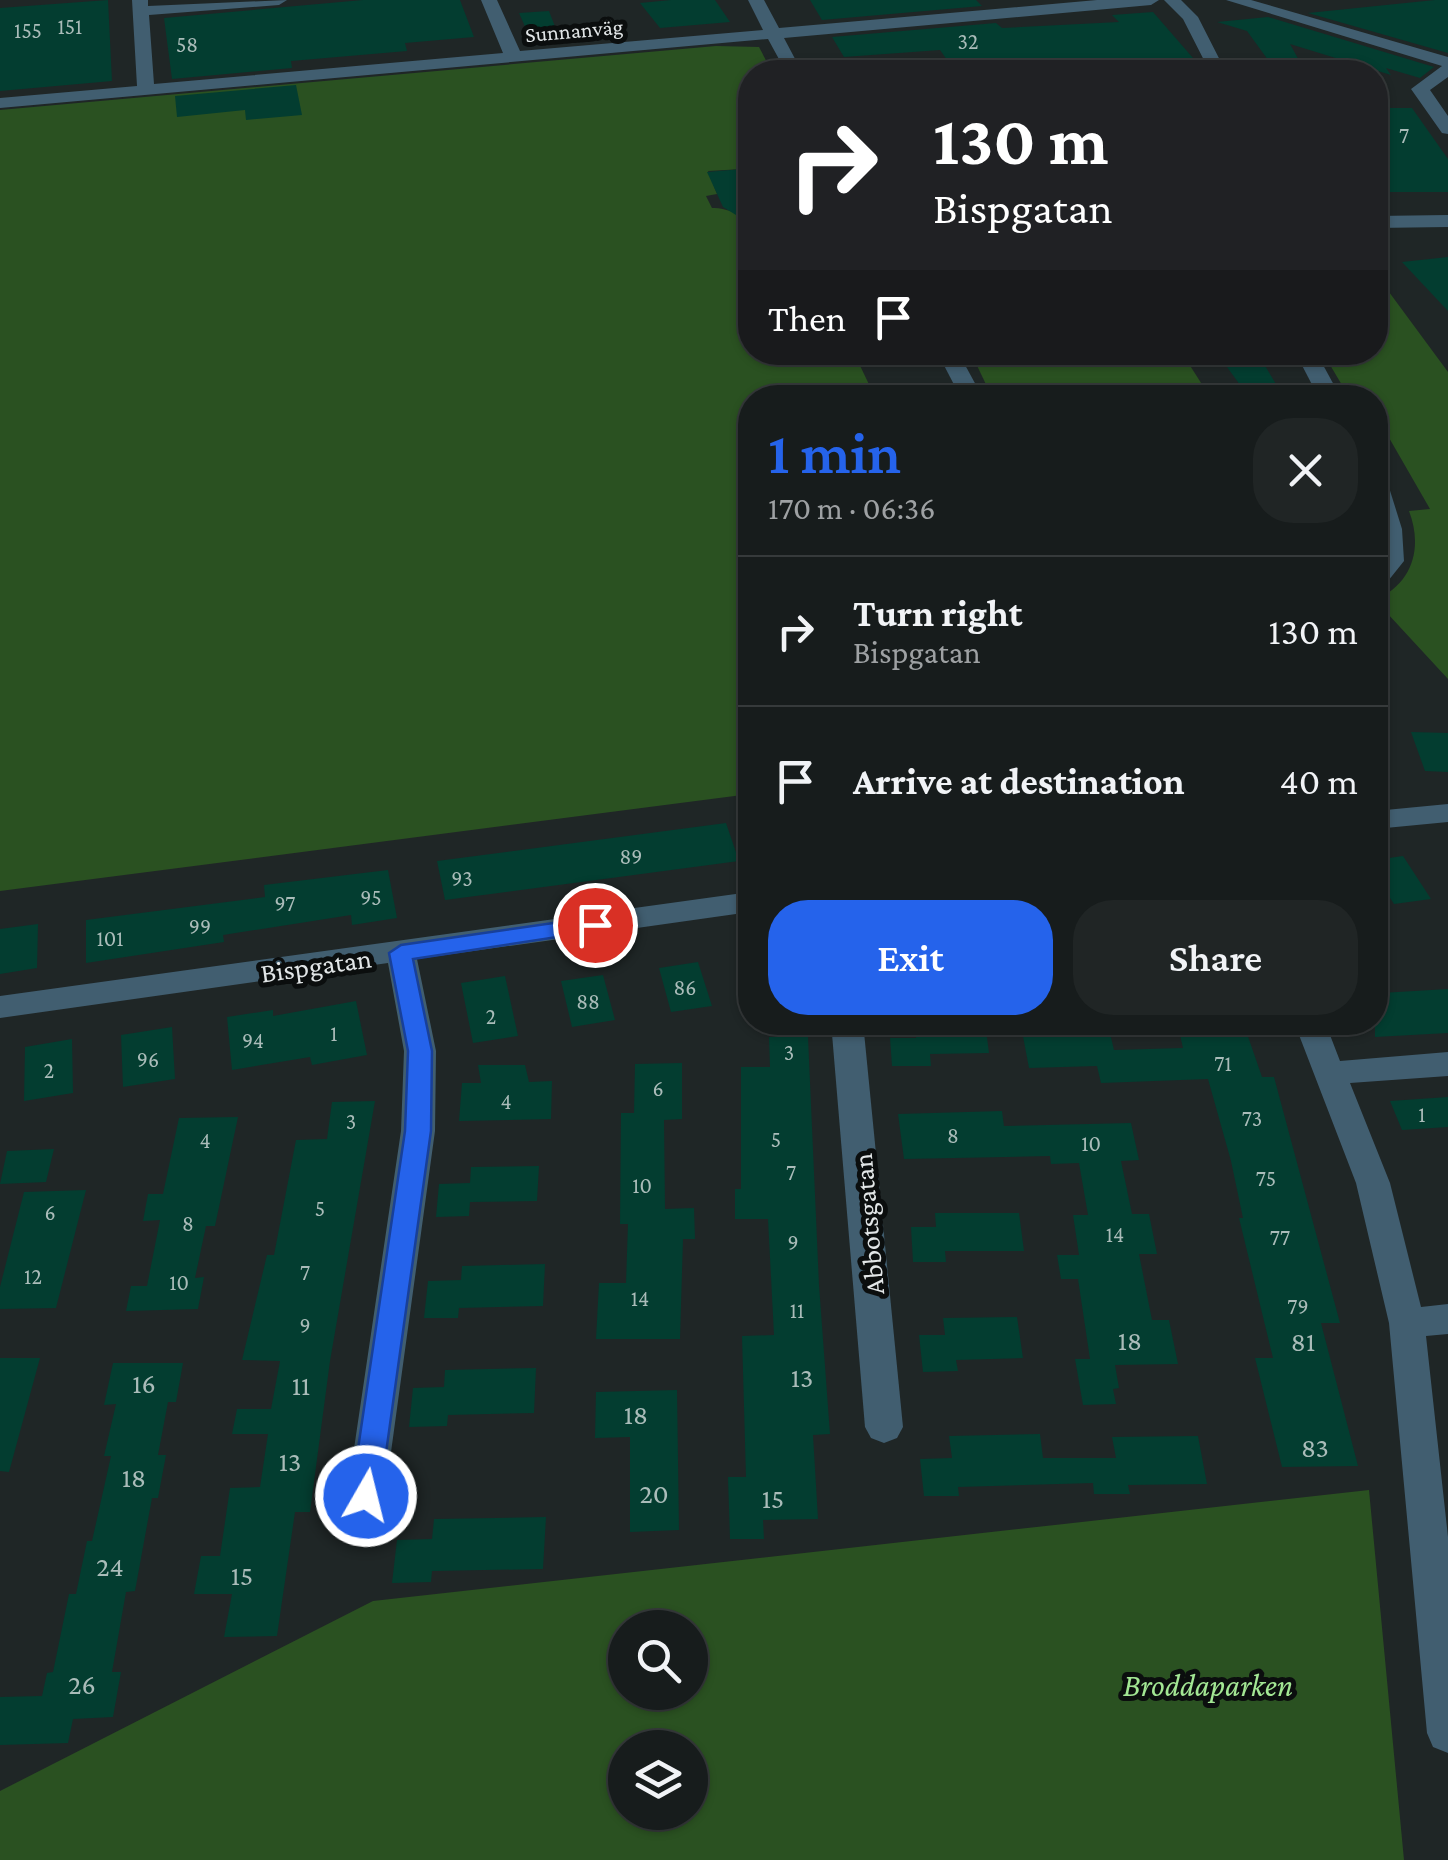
<!DOCTYPE html>
<html lang="en">
<head>
<meta charset="utf-8">
<style>
	body { margin:0; font-family:"Crimson Pro",serif; background:#202525; color:#f1f3f6; height:100vh; display:flex; flex-direction:column; font-size:38px; white-space:nowrap }
	* { box-sizing:border-box; margin:0 }
	p { font-size:32px; color:#9ea1a3 }
	.icon { flex:none; width:55px; height:55px; fill:none; stroke:currentColor; stroke-width:2; stroke-linecap:round; stroke-linejoin:round }
	.map { position:relative; flex:1; overflow:hidden }
	.sheet { position:absolute; left:738px; top:385px; width:650px; height:650px; display:flex; flex-direction:column; background:#171c1c; border-radius:40px; box-shadow:0 2px 8px #0004,0 0 0 2px #363a3b }
	.sheet>* { flex:none }
	.hud { position:absolute; left:738px; top:60px; width:650px; height:305px; border-radius:40px; box-shadow:0 2px 8px #0004,0 0 0 2px #363a3b; background:#202124; color:#fff; overflow:hidden }
	.tools { position:absolute; left:608px; top:1610px; display:grid; gap:20px }
	.tools a { display:grid; place-items:center; width:100px; height:100px; border-radius:50%; background:#171c1c; box-shadow:0 2px 8px #0004,0 0 0 2px #363a3b; font-size:50px }
	.pin { position:absolute; display:grid; place-items:center; width:85px; height:85px; color:#fff; margin:-42px; border:5px solid #fff; border-radius:50%; box-shadow:0 2px 10px #0007 }
	.me { position:absolute; width:110px; margin:-55px; rotate:8deg; stroke-linejoin:round; filter:drop-shadow(0 0 8px #0008) }
	.turn { display:flex; align-items:center; gap:35px; height:210px; padding:0 30px; font-size:45px }
	.turn .icon { width:130px; height:130px; stroke-width:2.5 }
	.turn b { display:block; font-size:70px; line-height:85px }
	.then { display:flex; align-items:center; height:95px; padding:0 30px; background:#0003; gap:20px; font-size:38px }
	.round { display:grid; place-items:center; flex:none; width:105px; height:105px; border-radius:40px; background:#202525 }
	.head { display:flex; align-items:center; justify-content:space-between; height:170px; padding:0 30px }
	h1 { font-size:60px; font-weight:600; line-height:75px; color:#2563eb }
	.button { display:flex; gap:20px; margin-top:auto; padding:20px 30px }
	.button a { flex:1; height:115px; border-radius:40px; background:#2563eb; color:#fff; font-size:40px; font-weight:600; line-height:115px; text-align:center }
	.button a+a { background:#202525; color:#f1f3f6 }
	ul { padding:0; list-style:none }
	li { display:flex; align-items:center; gap:30px; height:150px; padding:0 30px; border-top:2px solid #363a3b }
	li div { flex:1 }
	li b { display:block; font-size:38px }
	li em { font-style:normal }
	.map>svg:first-child { display:block }
	.green { fill:#2a5121; fill-rule:evenodd }
	.building { fill:#033d30 }
	.lines { fill:none; stroke-linecap:round; stroke-linejoin:round }
	.street { fill:#415e70; fill-rule:evenodd }
	.route { fill:#2563eb; stroke:#184099; stroke-width:2.5 }
	.labels { text-anchor:middle; stroke-width:10; stroke-linejoin:round; paint-order:stroke }
	.number-label { font-size:22px; fill:#aabcb9 }
	.far-street-label { font-size:22px; fill:#e2e6e7; stroke:#0b0e0e }
	.street-label { font-size:28px; fill:#e2e6e7; stroke:#0b0e0e }
	.near-number-label { font-size:28px; fill:#aabcb9 }
	.near-park-label { font-size:32px; font-style:italic; fill:#a3e794; stroke:#0b0e0e }
</style>
</head>
<body>
<div class="map">
<svg width="1448" height="1860" viewBox="0 0 1448 1860">
	<rect width="100%" height="100%" fill="#1f2626"/>
	<!-- green -->
	<g class="green">
		<path d="M 716,46 L 759,47 L 772,72 L 750,72 L 750,183 L 743,169 L 708,171 L 717,194 L 706,196 L 712,208 C 726,207 734,215 750,214 L 750,352 L 854,353 L 875,397 L 750,398 L 750,794 L 0,891 L 0,110 Z"/>
		<path d="M 1375,273 L 1448,372 L 1448,679 L 1375,600 C 1413,584 1423,547 1409,511 L 1430,509 L 1388,436 L 1375,437 L 1375,398 L 1349,397 L 1323,353 L 1375,352 Z"/>
		<path d="M 971,353 L 1182,353 L 1210,397 L 992,397 Z"/>
		<path d="M 1369,1490 L 1404,1860 L 0,1860 L 0,1791 L 373,1601 ZM 625,1628 L 690,1628 L 690,1692 L 625,1692 ZM 625,1748 L 690,1748 L 690,1812 L 625,1812 Z"/>
	</g>
	<!-- building -->
	<g class="building">
		<path d="M 108,0 L 112,81 L 0,91 L 0,8 Z"/>
		<path d="M 363,0 L 460,0 L 474,37 L 405,43 L 407,51 L 291,61 L 292,68 L 172,79 L 164,18 Z"/>
		<path d="M 671,0 L 715,0 L 730,22 L 660,28 L 640,3 Z"/>
		<path d="M 810,0 L 976,0 L 982,6 L 822,20 Z"/>
		<path d="M 1435,0 L 1448,0 L 1448,53 L 1308,13 Z"/>
		<path d="M 549,11 L 559,37 L 531,40 L 519,13 Z"/>
		<path d="M 1153,12 L 1193,58 L 1181,59 L 1184,62 L 1110,68 L 1114,72 L 1083,72 L 1078,67 L 1026,70 L 1019,62 L 952,67 L 940,50 L 844,57 L 832,37 L 996,23 L 1002,28 L 1119,22 L 1112,15 Z"/>
		<path d="M 1268,17 L 1434,67 L 1420,78 L 1386,68 L 1391,75 L 1290,44 L 1301,64 L 1271,64 L 1247,31 L 1217,22 Z"/>
		<path d="M 296,85 L 302,115 L 246,120 L 245,110 L 177,117 L 175,96 Z"/>
		<path d="M 1375,108 L 1412,108 L 1448,159 L 1448,192 L 1375,192 Z"/>
		<path d="M 743,169 L 750,183 L 750,214 L 736,215 L 723,207 L 707,172 Z"/>
		<path d="M 1448,257 L 1448,311 L 1402,262 Z"/>
		<path d="M 1216,352 L 1257,352 L 1277,386 L 1243,389 Z"/>
		<path d="M 1411,732 L 1448,733 L 1448,772 L 1425,771 Z"/>
		<path d="M 726,823 L 739,861 L 445,900 L 437,861 Z"/>
		<path d="M 1403,856 L 1431,899 L 1394,904 L 1375,875 L 1375,860 Z"/>
		<path d="M 388,870 L 397,918 L 352,925 L 351,915 L 223,935 L 224,942 L 86,963 L 86,920 L 265,897 L 264,885 Z"/>
		<path d="M 38,924 L 37,968 L 0,974 L 0,929 Z"/>
		<path d="M 698,962 L 712,1006 L 671,1012 L 659,968 Z"/>
		<path d="M 603,975 L 615,1020 L 572,1027 L 561,981 Z"/>
		<path d="M 505,976 L 518,1036 L 473,1043 L 461,983 Z"/>
		<path d="M 1448,989 L 1448,1033 L 1375,1037 L 1375,1008 L 1387,1007 L 1381,993 Z"/>
		<path d="M 356,1001 L 367,1055 L 312,1065 L 310,1057 L 232,1070 L 227,1017 L 273,1010 L 273,1016 Z"/>
		<path d="M 915,1022 L 985,1022 L 989,1053 L 930,1054 L 931,1066 L 892,1066 L 890,1038 L 916,1038 Z"/>
		<path d="M 1177,1022 L 1243,1022 L 1262,1077 L 1274,1077 L 1340,1323 L 1321,1323 L 1358,1466 L 1282,1467 L 1255,1358 L 1273,1358 L 1239,1218 L 1243,1218 L 1231,1161 L 1208,1079 L 1101,1083 L 1097,1066 L 1029,1068 L 1022,1031 L 1109,1029 L 1114,1050 L 1183,1048 Z"/>
		<path d="M 172,1027 L 175,1079 L 123,1087 L 121,1035 Z"/>
		<path d="M 769,1037 L 808,1037 L 819,1285 L 830,1434 L 813,1435 L 818,1519 L 763,1520 L 764,1539 L 730,1539 L 728,1477 L 746,1477 L 742,1336 L 774,1335 L 768,1219 L 735,1219 L 735,1189 L 741,1189 L 741,1067 L 770,1067 Z"/>
		<path d="M 72,1039 L 73,1093 L 24,1101 L 25,1047 Z"/>
		<path d="M 682,1063 L 682,1119 L 664,1120 L 665,1209 L 694,1208 L 695,1239 L 683,1239 L 680,1339 L 596,1339 L 599,1283 L 626,1283 L 628,1224 L 620,1224 L 621,1113 L 634,1113 L 635,1064 Z"/>
		<path d="M 478,1065 L 525,1065 L 529,1082 L 552,1081 L 551,1119 L 459,1121 L 462,1083 L 481,1083 Z"/>
		<path d="M 1448,1097 L 1448,1127 L 1402,1130 L 1390,1101 Z"/>
		<path d="M 375,1101 L 330,1361 L 310,1512 L 295,1512 L 277,1636 L 224,1637 L 232,1594 L 194,1594 L 201,1556 L 220,1556 L 230,1488 L 260,1487 L 268,1434 L 232,1434 L 237,1409 L 271,1409 L 280,1361 L 242,1360 L 267,1255 L 274,1255 L 296,1140 L 327,1139 L 332,1102 Z"/>
		<path d="M 1002,1111 L 1004,1126 L 1131,1123 L 1139,1160 L 1121,1161 L 1132,1214 L 1149,1214 L 1157,1254 L 1139,1254 L 1152,1320 L 1169,1320 L 1178,1364 L 1115,1365 L 1119,1388 L 1113,1389 L 1116,1404 L 1083,1405 L 1075,1359 L 1090,1359 L 1078,1279 L 1061,1279 L 1057,1255 L 1079,1255 L 1073,1215 L 1088,1215 L 1079,1163 L 1051,1164 L 1050,1156 L 904,1159 L 898,1114 Z"/>
		<path d="M 238,1117 L 215,1226 L 206,1226 L 195,1278 L 204,1277 L 198,1309 L 126,1311 L 131,1286 L 147,1286 L 160,1220 L 143,1221 L 148,1194 L 163,1194 L 179,1118 Z"/>
		<path d="M 54,1149 L 46,1182 L 0,1184 L 7,1151 Z"/>
		<path d="M 539,1166 L 537,1201 L 470,1202 L 469,1216 L 436,1217 L 439,1184 L 470,1183 L 471,1167 Z"/>
		<path d="M 86,1190 L 56,1308 L 0,1309 L 0,1287 L 24,1192 Z"/>
		<path d="M 935,1213 L 1019,1213 L 1024,1251 L 945,1251 L 946,1262 L 913,1262 L 911,1227 L 936,1227 Z"/>
		<path d="M 545,1264 L 543,1306 L 459,1308 L 458,1318 L 424,1318 L 428,1281 L 461,1280 L 462,1266 Z"/>
		<path d="M 1017,1317 L 1023,1358 L 956,1360 L 958,1371 L 923,1372 L 919,1335 L 945,1335 L 943,1318 Z"/>
		<path d="M 0,1358 L 40,1358 L 9,1472 L 0,1471 Z"/>
		<path d="M 113,1363 L 183,1363 L 176,1402 L 168,1402 L 158,1455 L 166,1455 L 158,1498 L 152,1498 L 135,1591 L 126,1592 L 112,1672 L 121,1672 L 113,1717 L 73,1719 L 68,1743 L 0,1745 L 0,1697 L 42,1696 L 47,1673 L 53,1672 L 69,1594 L 76,1594 L 87,1541 L 92,1541 L 111,1456 L 104,1456 L 116,1404 L 104,1405 Z"/>
		<path d="M 536,1368 L 534,1413 L 448,1415 L 447,1426 L 409,1427 L 413,1388 L 444,1387 L 445,1370 Z"/>
		<path d="M 677,1390 L 679,1530 L 630,1532 L 630,1437 L 595,1438 L 596,1392 Z"/>
		<path d="M 1040,1434 L 1043,1458 L 1116,1458 L 1112,1437 L 1198,1436 L 1207,1484 L 1128,1485 L 1130,1494 L 1094,1494 L 1093,1483 L 958,1487 L 959,1496 L 924,1496 L 920,1459 L 952,1458 L 949,1436 Z"/>
		<path d="M 546,1517 L 543,1569 L 432,1571 L 431,1582 L 392,1583 L 397,1540 L 432,1539 L 434,1519 Z"/>
	</g>
	<g class="lines">
		<!-- street -->
		<g class="street">
			<path d="M 132,0 L 148,0 L 148,6 L 287,0 L 279,5 L 149,15 L 154,84 L 503,53 L 481,0 L 497,0 L 520,51 L 763,30 L 748,0 L 764,0 L 779,28 L 1097,0 L 1159,0 L 1151,5 L 784,38 L 802,72 L 786,72 L 768,39 L 0,108 L 0,98 L 137,86 Z"/>
			<path d="M 1164,0 L 1181,0 L 1198,17 L 1226,72 L 1210,72 L 1183,19 Z"/>
			<path d="M 1226,0 L 1251,0 L 1448,57 L 1448,77 L 1430,90 L 1448,116 L 1448,134 L 1442,133 L 1411,89 L 1442,66 Z"/>
			<path d="M 1448,215 L 1448,227 L 1375,228 L 1375,216 Z"/>
			<path d="M 937,352 L 958,352 L 983,398 L 961,398 Z"/>
			<path d="M 1295,352 L 1316,352 L 1341,398 L 1319,398 Z"/>
			<path d="M 1375,474 L 1387,481 L 1402,529 L 1404,561 L 1384,586 L 1375,588 L 1375,566 L 1380,560 Z"/>
			<path d="M 1448,804 L 1448,822 L 1375,829 L 1375,811 Z"/>
			<path d="M 750,892 L 750,912 L 417,959 L 436,1051 L 435,1131 L 385,1496 L 380,1508 L 366,1513 L 352,1508 L 347,1496 L 401,1131 L 404,1051 L 388,963 L 0,1018 L 0,996 Z"/>
			<path d="M 831,1022 L 863,1022 L 903,1427 L 897,1438 L 884,1443 L 871,1438 L 865,1427 Z"/>
			<path d="M 1294,1022 L 1325,1022 L 1340,1061 L 1448,1052 L 1448,1076 L 1350,1083 L 1390,1183 L 1421,1307 L 1448,1304 L 1448,1334 L 1426,1336 L 1448,1537 L 1448,1753 L 1433,1747 L 1427,1733 L 1389,1323 L 1356,1183 Z"/>
		</g>
	</g>
	<!-- route -->
	<path class="route" d="M 595,917 L 603,919 L 606,925 L 603,930 L 413,959 L 432,1051 L 431,1131 L 380,1496 L 376,1505 L 366,1509 L 355,1505 L 351,1496 L 405,1131 L 408,1051 L 389,953 L 401,945 Z"/>
	<g class="labels">
		<!-- number labels -->
		<g class="number-label">
			<text x="70" y="34">151</text>
			<text x="28" y="38">155</text>
			<text x="968" y="49">32</text>
			<text x="187" y="52">58</text>
			<text x="1404" y="143">7</text>
			<text x="631" y="864">89</text>
			<text x="462" y="886">93</text>
			<text x="371" y="905">95</text>
			<text x="285" y="911">97</text>
			<text x="200" y="934">99</text>
			<text x="110" y="946">101</text>
			<text x="685" y="995">86</text>
			<text x="588" y="1009">88</text>
			<text x="491" y="1024">2</text>
			<text x="334" y="1041">1</text>
			<text x="253" y="1048">94</text>
			<text x="789" y="1060">3</text>
			<text x="148" y="1067">96</text>
			<text x="1223" y="1071">71</text>
			<text x="49" y="1078">2</text>
			<text x="658" y="1096">6</text>
			<text x="506" y="1109">4</text>
			<text x="1422" y="1122">1</text>
			<text x="1252" y="1126">73</text>
			<text x="351" y="1129">3</text>
			<text x="953" y="1143">8</text>
			<text x="776" y="1147">5</text>
			<text x="205" y="1148">4</text>
			<text x="1091" y="1151">10</text>
			<text x="791" y="1180">7</text>
			<text x="1266" y="1186">75</text>
			<text x="642" y="1193">10</text>
			<text x="320" y="1216">5</text>
			<text x="50" y="1220">6</text>
			<text x="188" y="1231">8</text>
			<text x="1115" y="1242">14</text>
			<text x="1280" y="1245">77</text>
			<text x="793" y="1250">9</text>
			<text x="305" y="1280">7</text>
			<text x="33" y="1284">12</text>
			<text x="179" y="1290">10</text>
			<text x="640" y="1306">14</text>
			<text x="1298" y="1314">79</text>
			<text x="797" y="1318">11</text>
			<text x="305" y="1333">9</text>
		</g>
		<!-- far-street labels -->
		<g class="far-street-label">
			<text transform="translate(574 30) rotate(-5)" y="8">Sunnanväg</text>
		</g>
		<!-- street labels -->
		<g class="street-label">
			<text transform="translate(316 965) rotate(-8)" y="10">Bispgatan</text>
			<text transform="translate(868 1224) rotate(-95)" y="10">Abbotsgatan</text>
		</g>
		<!-- near-number labels -->
		<g class="near-number-label">
			<text x="1130" y="1350">18</text>
			<text x="1303" y="1351">81</text>
			<text x="802" y="1387">13</text>
			<text x="144" y="1393">16</text>
			<text x="301" y="1395">11</text>
			<text x="636" y="1424">18</text>
			<text x="1315" y="1457">83</text>
			<text x="290" y="1471">13</text>
			<text x="134" y="1487">18</text>
			<text x="654" y="1503">20</text>
			<text x="773" y="1508">15</text>
			<text x="110" y="1576">24</text>
			<text x="242" y="1585">15</text>
			<text x="82" y="1694">26</text>
		</g>
		<!-- near-park labels -->
		<g class="near-park-label">
			<text x="1208" y="1696">Broddaparken</text>
		</g>
	</g>
</svg>
<div class="tools">
<a><svg class="icon" aria-label="search" viewBox="0 0 24 24"><circle cx="10" cy="10" r="6"/><path d="M15 15l6 6"/></svg></a>
<a><svg class="icon" aria-label="layers" viewBox="0 0 24 24"><path d="M12 4l9 5-9 5-9-5zM3 14l9 5 9-5"/></svg></a>
</div>
<div class="pin" style="left:595px;top:925px;background:#d93025"><svg class="icon" aria-label="arrive" viewBox="0 0 24 24"><path d="M6 21V4h12l-3 4 3 4H6"/></svg></div>
<svg class="me" style="left:366px;top:1496px" viewBox="-20 -20 40 40"><circle r="17" fill="#2563eb" stroke="#fff" stroke-width="3"/><path d="M0-11L8 9 0 5-8 9z" fill="#fff"/></svg>
<div class="hud">
<div class="turn"><svg class="icon" aria-label="right" viewBox="0 0 24 24"><path d="M7 20v-9h11M14 6l5 5-5 5"/></svg><div><b>130 m</b>Bispgatan</div></div>
<div class="then">Then<svg class="icon" aria-label="arrive" viewBox="0 0 24 24"><path d="M6 21V4h12l-3 4 3 4H6"/></svg></div>
</div>
<section class="sheet">
<div class="head"><div><h1>1 min</h1><p>170 m · 06:36</p></div><a class="round"><svg class="icon" aria-label="close" viewBox="0 0 24 24"><path d="M6 6l12 12M18 6L6 18"/></svg></a></div>
<ul>
<li><svg class="icon" aria-label="right" viewBox="0 0 24 24"><path d="M7 20v-9h11M14 6l5 5-5 5"/></svg><div><b>Turn right</b><p>Bispgatan</p></div><em>130 m</em></li>
<li><svg class="icon" aria-label="arrive" viewBox="0 0 24 24"><path d="M6 21V4h12l-3 4 3 4H6"/></svg><div><b>Arrive at destination</b></div><em>40 m</em></li>
</ul>
<div class="button"><a>Exit</a><a>Share</a></div>
</section>
</div>
</body>
</html>
